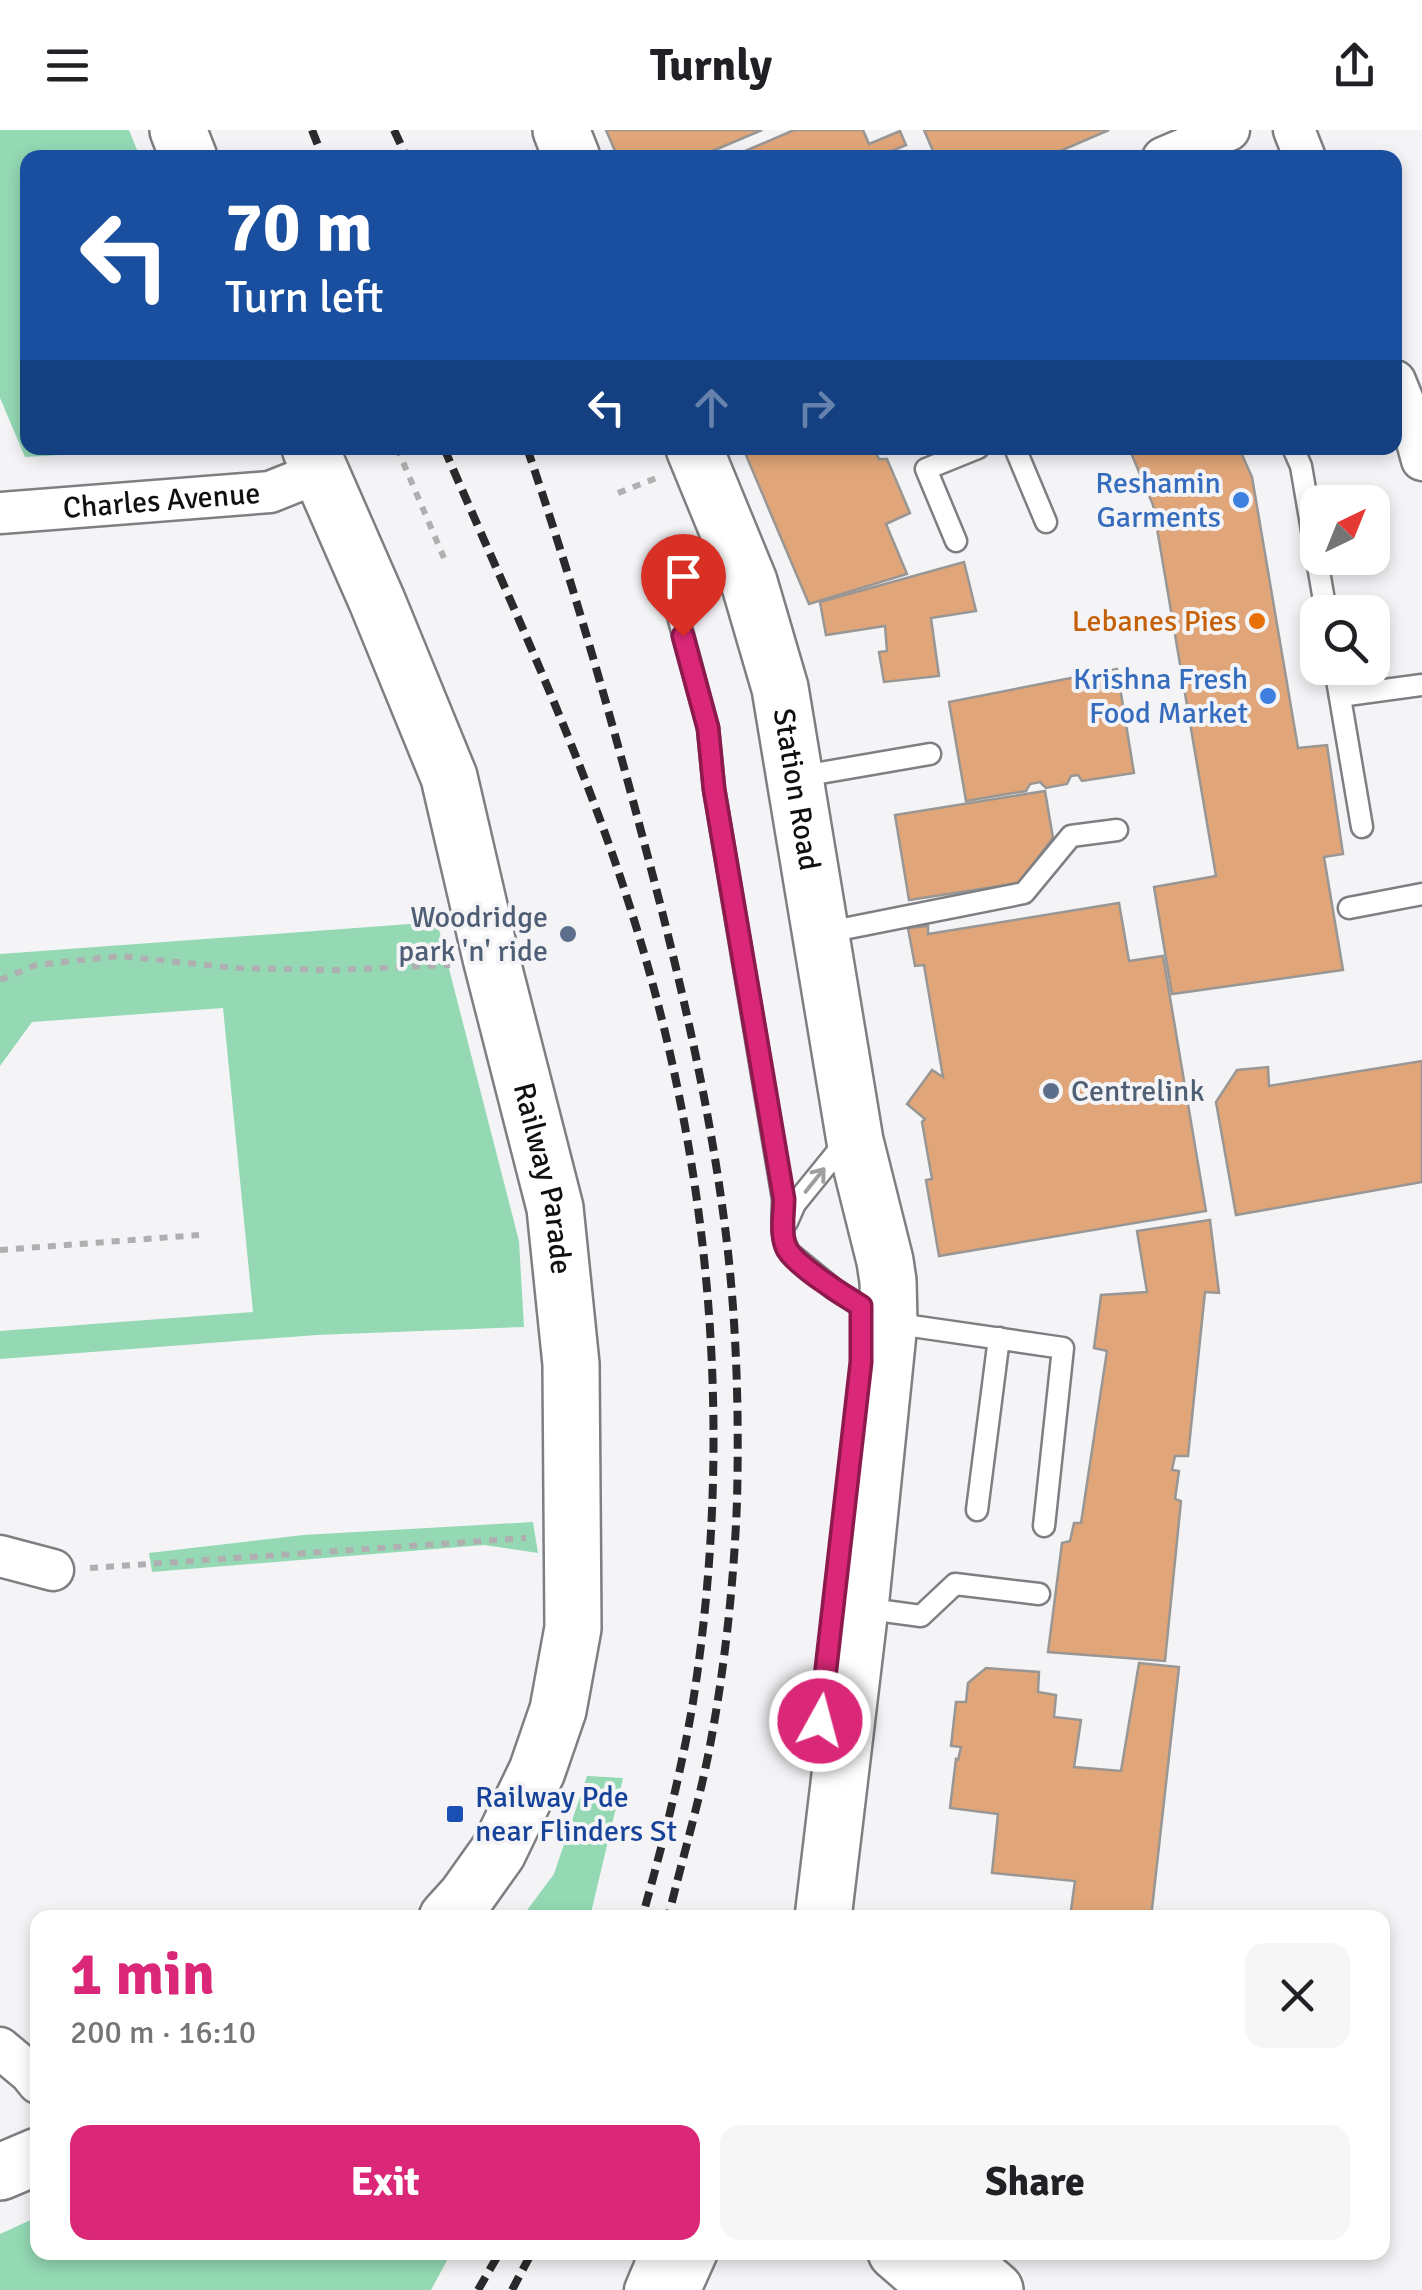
<!DOCTYPE html>
<html lang="en">
<head>
<meta charset="utf-8">
<style>
	body { margin:0; font-family:Signika,sans-serif; background:#f6f6f6; color:#202124; height:100vh; display:flex; flex-direction:column; font-size:38px; white-space:nowrap }
	* { box-sizing:border-box; margin:0 }
	p { font-size:32px; color:#757577 }
	.icon { flex:none; width:55px; height:55px; fill:none; stroke:currentColor; stroke-width:2; stroke-linecap:round; stroke-linejoin:round }
	.map { position:relative; flex:1; overflow:hidden }
	.drawer { position:absolute; left:30px; top:1780px; width:1360px; height:350px; display:flex; flex-direction:column; background:#fff; border-radius:20px; box-shadow:0 5px 15px #0003 }
	.drawer>* { flex:none }
	.banner { position:absolute; left:20px; top:20px; width:1382px; height:305px; border-radius:20px; box-shadow:0 5px 15px #0003; background:#1a4fa0; color:#fff; overflow:hidden }
	.needle { width:65px; rotate:43deg }
	.tools { position:absolute; left:1300px; top:355px; display:grid; gap:20px }
	.tools a { display:grid; place-items:center; width:90px; height:90px; border-radius:20px; background:#fff; box-shadow:0 5px 15px #0003; font-size:50px }
	.pin { position:absolute; display:grid; place-items:center; width:85px; height:85px; color:#fff; margin:-102px -42px; border-radius:50% 50% 50% 0; rotate:-45deg; box-shadow:0 0 10px #0007 }
	.pin .icon { rotate:45deg }
	.me { position:absolute; width:110px; margin:-55px; rotate:7deg; stroke-linejoin:round; filter:drop-shadow(0 0 8px #0008) }
	.turn { display:flex; align-items:center; gap:35px; height:210px; padding:0 40px; font-size:45px }
	.turn .icon { width:130px; height:130px; stroke-width:2.5 }
	.turn b { display:block; font-size:70px; line-height:85px }
	.lanes { display:flex; align-items:center; height:95px; padding:0 40px; background:#0003; justify-content:center; gap:50px; direction:ltr }
	.lanes .off { opacity:.35 }
	.round { display:grid; place-items:center; flex:none; width:105px; height:105px; border-radius:20px; background:#f6f6f6 }
	.overview { display:flex; align-items:center; justify-content:space-between; height:170px; padding:0 40px }
	h1 { font-size:60px; font-weight:700; line-height:75px; color:#db2777 }
	.action { display:flex; gap:20px; margin-top:auto; padding:20px 40px }
	.action a { flex:1; height:115px; border-radius:20px; background:#db2777; color:#fff; font-size:40px; font-weight:700; line-height:115px; text-align:center }
	.action a+a { background:#f6f6f6; color:#202124 }
	header { display:flex; justify-content:space-between; align-items:center; height:130px; padding:0 40px; background:#fff; font-size:45px; font-weight:700 }
	.map>svg:first-child { display:block }
	.green { fill:#94d9b4 }
	.building { fill:#e0a679; stroke:#999694; stroke-width:2.5 }
	.lines { fill:none; stroke-linecap:round; stroke-linejoin:round }
	.lane-casing { stroke:#7e7f82; stroke-width:25 }
	.street-casing { stroke:#7e7f82; stroke-width:45 }
	.secondary-casing { stroke:#7e7f82; stroke-width:60 }
	.path { stroke:#afafb1; stroke-width:6; stroke-dasharray:8 8; stroke-linecap:butt }
	.lane { stroke:#fff; stroke-width:20 }
	.street { stroke:#fff; stroke-width:40 }
	.secondary { stroke:#fff; stroke-width:55 }
	.rail { stroke:#2a2a2c; stroke-width:8; stroke-dasharray:15 8; stroke-linecap:butt }
	.oneway { stroke:#9f9fa0 }
	.route-casing { stroke:#8e194d; stroke-width:25 }
	.route { stroke:#db2777; stroke-width:18 }
	.shop-dot { fill:#3f7fe0; stroke:#f4f4f7; stroke-width:4 }
	.food-dot { fill:#e8710a; stroke:#f4f4f7; stroke-width:4 }
	.service-dot { fill:#5c6f8a; stroke:#f4f4f7; stroke-width:4 }
	.transit-dot { fill:#1a4fb4; stroke:#f4f4f7; stroke-width:4 }
	.labels { text-anchor:middle; stroke-width:8; stroke-linejoin:round; paint-order:stroke }
	.shop-label { font-size:30px; fill:#366cbe; stroke:#f4f4f7; text-anchor:end }
	.street-label { font-size:30px; fill:#101011; stroke:#f4f4f7 }
	.food-label { font-size:30px; fill:#c56008; stroke:#f4f4f7; text-anchor:end }
	.service-label { font-size:30px; fill:#4e5e75; stroke:#f4f4f7; text-anchor:end }
	.transit-label { font-size:30px; fill:#164399; stroke:#f4f4f7; text-anchor:start }
</style>
</head>
<body>
<header><svg class="icon" aria-label="menu" viewBox="0 0 24 24"><path d="M4 6h16M4 12h16M4 18h16"/></svg>Turnly<svg class="icon" aria-label="share" viewBox="0 0 24 24"><path d="M12 15V3M7 8l5-5 5 5M5 13v7h14v-7"/></svg></header>
<div class="map">
<svg width="1422" height="2160" viewBox="0 0 1422 2160">
	<rect width="100%" height="100%" fill="#f4f4f7"/>
	<!-- green -->
	<g class="green">
		<path d="M 0,0 L 129,0 L 140,27 L 28,28 L 28,318 L 188,318 L 25,327 L 0,268 Z"/>
		<path d="M 437,792 L 519,1111 L 524,1197 L 317,1205 L 0,1229 L 0,1201 L 253,1182 L 223,878 L 32,892 L 0,936 L 0,824 Z"/>
		<path d="M 533,1392 L 538,1423 L 484,1415 L 152,1442 L 149,1423 L 303,1405 Z"/>
		<path d="M 587,1646 L 623,1648 L 590,1787 L 522,1787 L 554,1744 Z"/>
		<path d="M 37,2087 L 38,2122 L 451,2123 L 431,2160 L 0,2160 L 0,2104 Z"/>
	</g>
	<!-- building -->
	<g class="building">
		<path d="M 606,0 L 762,0 L 696,28 L 618,28 Z"/>
		<path d="M 794,0 L 863,0 L 869,14 L 900,1 L 906,15 L 876,28 L 729,28 Z"/>
		<path d="M 924,0 L 1109,0 L 1044,28 L 936,28 Z"/>
		<path d="M 743,318 L 874,318 L 879,329 L 887,329 L 910,383 L 886,394 L 907,444 L 809,474 Z"/>
		<path d="M 1129,318 L 1239,318 L 1252,347 L 1298,618 L 1327,615 L 1343,724 L 1324,727 L 1343,840 L 1172,864 L 1154,757 L 1216,746 L 1153,375 Z"/>
		<path d="M 964,432 L 976,481 L 931,488 L 939,546 L 884,552 L 879,522 L 887,521 L 885,496 L 826,505 L 820,472 Z"/>
		<path d="M 1117,539 L 1134,643 L 1082,651 L 1078,645 L 1071,646 L 1067,654 L 1046,658 L 1040,652 L 1030,654 L 1026,661 L 966,671 L 949,572 Z"/>
		<path d="M 1045,661 L 1053,708 L 1019,753 L 909,770 L 895,685 Z"/>
		<path d="M 1119,773 L 1129,831 L 1163,826 L 1206,1081 L 939,1126 L 926,1050 L 932,1049 L 922,992 L 925,989 L 907,974 L 932,940 L 943,947 L 924,835 L 915,836 L 908,798 L 928,796 L 928,804 Z"/>
		<path d="M 1422,931 L 1422,1052 L 1236,1085 L 1216,972 L 1237,940 L 1268,937 L 1269,956 Z"/>
		<path d="M 1210,1090 L 1219,1163 L 1205,1162 L 1188,1326 L 1175,1326 L 1172,1340 L 1179,1341 L 1175,1369 L 1181,1371 L 1165,1531 L 1048,1522 L 1062,1413 L 1070,1411 L 1074,1393 L 1081,1393 L 1107,1221 L 1094,1218 L 1101,1165 L 1147,1162 L 1137,1101 Z"/>
		<path d="M 1139,1533 L 1179,1537 L 1151,1788 L 1070,1788 L 1075,1751 L 992,1743 L 998,1684 L 950,1678 L 956,1629 L 958,1630 L 961,1617 L 951,1616 L 956,1572 L 966,1572 L 968,1553 L 986,1538 L 1039,1542 L 1038,1562 L 1056,1565 L 1054,1587 L 1081,1590 L 1074,1637 L 1121,1641 Z"/>
	</g>
	<g class="lines">
		<defs>
			<g id="lane">
				<path d="M 1015,318 L 1046,392"/>
				<path d="M 1293,318 L 1301,336 L 1326,482"/>
				<path d="M 725,405 C 703,426 678,443 675,475 L 708,598 L 714,659 L 783,1069 C 783,1087 779,1110 791,1124 L 834,1159 L 861,1176"/>
				<path d="M 956,411 L 926,339 L 978,318"/>
				<path d="M 1335,538 L 1362,697"/>
				<path d="M 1340,566 L 1422,555"/>
				<path d="M 797,647 L 930,624"/>
				<path d="M 1349,778 L 1422,764"/>
				<path d="M 823,803 L 1024,763 L 1071,706 L 1117,700"/>
				<path d="M 787,1092 L 795,1074 L 846,1011"/>
				<path d="M 891,1193 L 1063,1218 L 1044,1396"/>
				<path d="M 977,1380 L 999,1208"/>
				<path d="M 862,1478 L 921,1486 L 955,1454 L 1039,1464"/>
			</g>
			<g id="street">
				<path d="M 1294,0 L 1305,28"/>
				<path d="M 1163,28 L 1229,0"/>
				<path d="M 1395,251 L 1412,293 L 1422,330"/>
				<path id="s1" d="M 0,383 L 270,362 L 320,342"/>
				<path d="M 0,1426 L 53,1440"/>
				<path d="M 0,1918 L 30,1943 L 38,1953"/>
				<path d="M 645,2160 L 661,2122"/>
				<path d="M 680,2160 L 697,2122"/>
			</g>
			<g id="secondary">
				<path d="M 178,0 L 189,28"/>
				<path d="M 561,0 L 572,28"/>
				<path id="s2" d="M 310,318 L 377,471 L 449,647 L 491,828 L 555,1078 L 571,1234 L 573,1498 L 558,1580 L 537,1641 L 498,1722 L 466,1767 L 447,1788"/>
				<path id="s3" d="M 694,318 L 749,452 L 780,558 L 855,1011 L 885,1131 L 888,1151 L 889,1193 L 860,1478 L 823,1788"/>
				<path d="M 0,2042 L 38,2026"/>
				<path d="M 896,2122 L 940,2160"/>
				<path d="M 951,2122 L 995,2160"/>
			</g>
		</defs>
		<!-- lane casing -->
		<use href="#lane" class="lane-casing"/>
		<!-- street casing -->
		<use href="#street" class="street-casing"/>
		<!-- secondary casing -->
		<use href="#secondary" class="secondary-casing"/>
		<!-- path -->
		<g class="path">
			<path d="M 397,318 L 444,428"/>
			<path d="M 618,363 L 659,347"/>
			<path d="M 0,850 L 36,835 L 120,826 L 236,838 L 334,840 L 450,835"/>
			<path d="M 0,1120 L 199,1105"/>
			<path d="M 90,1438 L 526,1408"/>
		</g>
		<!-- lane -->
		<use href="#lane" class="lane"/>
		<!-- street -->
		<use href="#street" class="street"/>
		<!-- secondary -->
		<use href="#secondary" class="secondary"/>
		<!-- rail -->
		<g class="rail">
			<path d="M 312,0 L 323,28"/>
			<path d="M 394,0 L 407,28"/>
			<path d="M 444,318 C 511,474 585,630 635,793 C 713,1045 734,1311 693,1572 C 681,1644 662,1717 642,1788"/>
			<path d="M 527,318 C 570,444 607,572 641,701 C 678,839 712,980 728,1122 C 737,1205 739,1288 737,1371 C 734,1454 724,1545 708,1626 C 697,1680 681,1734 668,1788"/>
			<path d="M 478,2160 L 500,2122"/>
			<path d="M 512,2160 L 532,2122"/>
		</g>
	</g>
	<!-- one-way arrows -->
	<defs><path id="oneway-shaft" d="M-6 0H5M1.5-3L5.5 0L1.5 3" fill="none" stroke-width="1.6" stroke-linecap="round" stroke-linejoin="round" transform="scale(2.5)"/></defs>
	<use class="oneway" href="#oneway-shaft" transform="translate(815 1050) rotate(-51)"/>
	<g class="lines">
		<defs>
			<path id="route" d="M 683,506 L 708,598 L 714,659 L 784,1069 C 784,1083 780,1103 786,1117 C 792,1133 844,1166 861,1176 L 861,1232 L 820,1591"/>
		</defs>
		<!-- route casing -->
		<use href="#route" class="route-casing"/>
		<!-- route -->
		<use href="#route" class="route"/>
	</g>
	<!-- markers -->
	<g class="shop-dot">
		<circle cx="1241" cy="370" r="10"/>
		<circle cx="1268" cy="566" r="10"/>
	</g>
	<circle class="food-dot" cx="1257" cy="491" r="10"/>
	<g class="service-dot">
		<circle cx="568" cy="804" r="10"/>
		<circle cx="1051" cy="961" r="10"/>
	</g>
	<rect class="transit-dot" x="445" y="1674" width="20" height="20" rx="5"/>
	<g class="labels">
		<!-- shop labels -->
		<g class="shop-label">
			<text x="1221" y="363">Reshamin<tspan x="1221" dy="34">Garments</tspan></text>
			<text x="1248" y="559">Krishna Fresh<tspan x="1248" dy="34">Food Market</tspan></text>
		</g>
		<!-- street labels -->
		<g class="street-label">
			<text dy="10" stroke="none"><textPath href="#s1" startOffset="162">Charles Avenue</textPath></text>
			<text dy="10" stroke="none"><textPath href="#s3" startOffset="358">Station Road</textPath></text>
			<text dy="10" stroke="none"><textPath href="#s2" startOffset="770">Railway Parade</textPath></text>
		</g>
		<!-- food labels -->
		<g class="food-label">
			<text x="1237" y="501">Lebanes Pies</text>
		</g>
		<!-- service labels -->
		<g class="service-label">
			<text x="548" y="797">Woodridge<tspan x="548" dy="34">park 'n' ride</tspan></text>
			<text x="1071" y="971" text-anchor="start">Centrelink</text>
		</g>
		<!-- transit labels -->
		<g class="transit-label">
			<text x="475" y="1677">Railway Pde<tspan x="475" dy="34">near Flinders St</tspan></text>
		</g>
	</g>
</svg>
<div class="tools">
<a><svg class="needle" viewBox="-14 -14 28 28"><path d="M0-13l5 13h-10z" fill="#e53935"/><path d="M0 13l5-13h-10z" fill="#757577"/></svg></a>
<a><svg class="icon" aria-label="search" viewBox="0 0 24 24"><circle cx="10" cy="10" r="6"/><path d="M15 15l6 6"/></svg></a>
</div>
<div class="pin" style="left:683px;top:506px;background:#d93025"><svg class="icon" aria-label="arrive" viewBox="0 0 24 24"><path d="M6 21V4h12l-3 4 3 4H6"/></svg></div>
<svg class="me" style="left:820px;top:1591px" viewBox="-20 -20 40 40"><circle r="17" fill="#db2777" stroke="#fff" stroke-width="3"/><path d="M0-11L8 9 0 5-8 9z" fill="#fff"/></svg>
<div class="banner">
<div class="turn"><svg class="icon" aria-label="left" viewBox="0 0 24 24"><path d="M17 20v-9H6M10 6l-5 5 5 5"/></svg><div><b>70 m</b>Turn left</div></div>
<div class="lanes"><svg class="icon" aria-label="left" viewBox="0 0 24 24"><path d="M17 20v-9H6M10 6l-5 5 5 5"/></svg><svg class="icon off" aria-label="ahead" viewBox="0 0 24 24"><path d="M12 20V5M6 11l6-6 6 6"/></svg><svg class="icon off" aria-label="right" viewBox="0 0 24 24"><path d="M7 20v-9h11M14 6l5 5-5 5"/></svg></div>
</div>
<section class="drawer">
<div class="overview"><div><h1>1 min</h1><p>200 m · 16:10</p></div><a class="round"><svg class="icon" aria-label="close" viewBox="0 0 24 24"><path d="M6 6l12 12M18 6L6 18"/></svg></a></div>
<div class="action"><a>Exit</a><a>Share</a></div>
</section>
</div>
</body>
</html>
